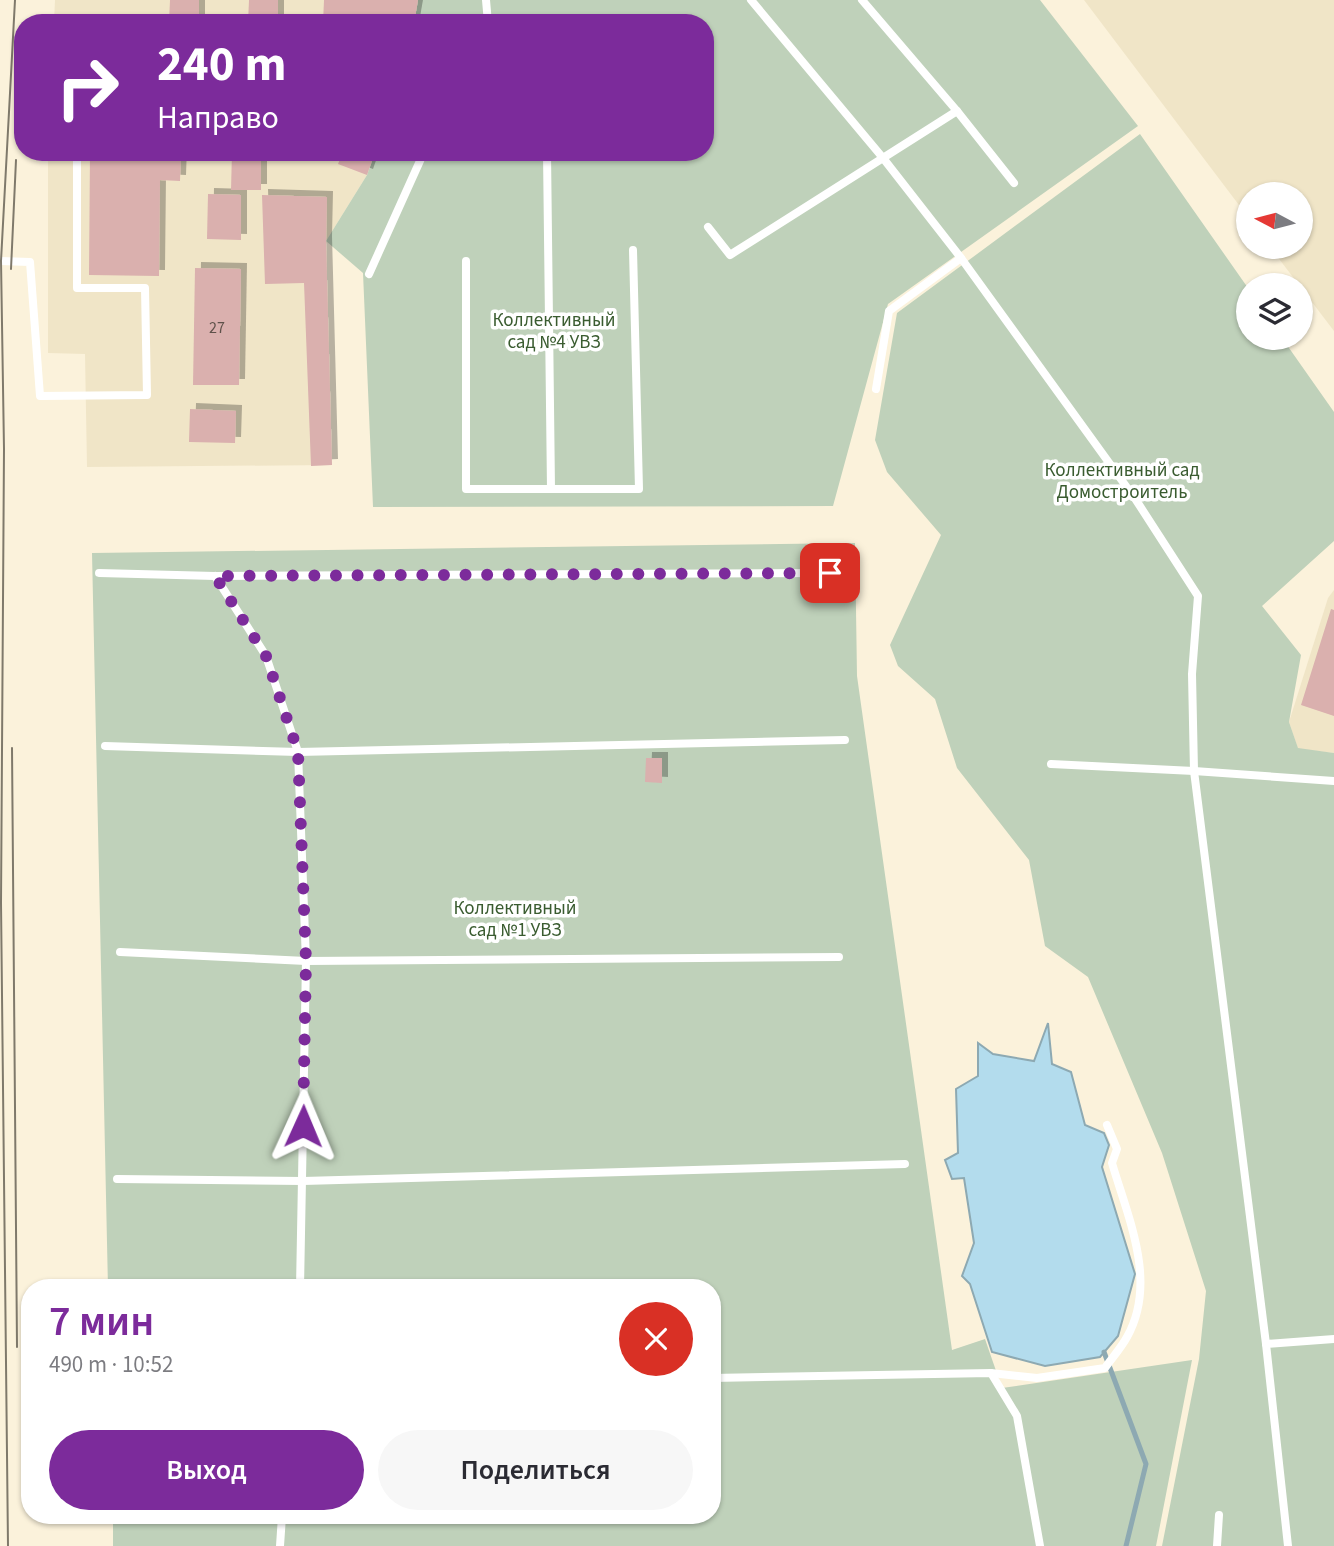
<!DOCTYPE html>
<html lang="ru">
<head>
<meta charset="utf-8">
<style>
	body { margin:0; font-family:"Source Sans 3",sans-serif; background:#f7f7f7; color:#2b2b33; height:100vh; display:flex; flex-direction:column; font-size:26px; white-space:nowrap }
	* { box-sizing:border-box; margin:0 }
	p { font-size:23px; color:#7c7c81 }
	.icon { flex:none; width:38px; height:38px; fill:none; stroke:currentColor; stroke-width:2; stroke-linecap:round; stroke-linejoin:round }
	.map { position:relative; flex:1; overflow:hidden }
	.side { position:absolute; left:21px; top:1279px; width:700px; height:245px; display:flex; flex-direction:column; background:#fff; border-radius:28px; box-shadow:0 2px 5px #0004 }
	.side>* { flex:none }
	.guide { position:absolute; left:14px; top:14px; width:700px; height:147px; border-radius:28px; box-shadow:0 2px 5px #0004; background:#7c2b9b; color:#fff; overflow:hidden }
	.needle { width:46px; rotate:277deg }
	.buttons { position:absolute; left:1236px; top:182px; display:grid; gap:14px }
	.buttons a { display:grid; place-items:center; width:77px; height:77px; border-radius:50%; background:#fff; box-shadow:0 2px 5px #0004; font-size:35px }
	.pin { position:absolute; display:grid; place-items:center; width:60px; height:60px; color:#fff; margin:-30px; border-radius:14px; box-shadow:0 4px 10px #0006 }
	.me { position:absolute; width:77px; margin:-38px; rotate:1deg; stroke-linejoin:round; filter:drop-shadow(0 0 5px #0008) }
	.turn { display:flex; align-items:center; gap:24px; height:147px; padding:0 28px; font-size:32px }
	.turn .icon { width:91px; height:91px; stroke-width:2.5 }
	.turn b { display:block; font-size:49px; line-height:60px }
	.round { display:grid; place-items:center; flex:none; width:74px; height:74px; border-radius:37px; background:#f7f7f7 }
	.headline { display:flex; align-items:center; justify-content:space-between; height:119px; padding:0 28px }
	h1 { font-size:42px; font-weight:600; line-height:52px; color:#7c2b9b }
	.action { display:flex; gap:14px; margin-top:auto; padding:14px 28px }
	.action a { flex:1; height:80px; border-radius:42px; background:#7c2b9b; color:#fff; font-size:28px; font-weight:600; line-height:80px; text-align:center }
	.action a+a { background:#f7f7f7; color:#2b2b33 }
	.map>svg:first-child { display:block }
	.built { fill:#f0e5c7 }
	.green { fill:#bfd1ba }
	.water { fill:#b3dced; stroke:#8da9b2; stroke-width:2 }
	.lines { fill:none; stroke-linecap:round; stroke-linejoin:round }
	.stream { stroke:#8da9b2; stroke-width:5 }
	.building { fill:#dab0ae; filter:url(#shadow) }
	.service { stroke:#fff; stroke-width:8 }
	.tram { stroke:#7f796b; stroke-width:2 }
	.route { stroke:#7c2b9b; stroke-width:12; stroke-dasharray:0 21.6 }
	.labels { text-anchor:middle; stroke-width:7; stroke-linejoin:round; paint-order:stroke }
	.number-label { font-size:16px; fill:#5e514a }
	.park-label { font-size:19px; fill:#3a5c30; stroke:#fff }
</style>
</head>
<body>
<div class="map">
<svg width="1334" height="1546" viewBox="0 0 1334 1546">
	<defs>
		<filter id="shadow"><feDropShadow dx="6" dy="-6" stdDeviation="0" flood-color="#0004"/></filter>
	</defs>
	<rect width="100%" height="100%" fill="#fbf2db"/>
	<!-- built -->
	<g class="built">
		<path d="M 55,0 L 418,0 L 414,23 L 54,23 Z"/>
		<path d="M 1084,0 L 1334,0 L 1334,331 L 1270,247 L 1300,247 L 1300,194 L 1248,194 L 1248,217 Z"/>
		<path d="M 48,152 L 375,152 L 367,175 L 326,241 L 332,465 L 87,467 L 85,354 L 48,353 Z"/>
		<path d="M 1334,590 L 1334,753 L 1298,749 L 1289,722 L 1328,598 Z"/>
	</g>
	<!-- green -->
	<g class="green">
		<path d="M 418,0 L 1040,0 L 1138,126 L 888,304 L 833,506 L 373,507 L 363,273 L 326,241 L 367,175 L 375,152 L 705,152 L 705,23 L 414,23 Z"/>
		<path d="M 1140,134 L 1248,288 L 1248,338 L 1282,338 L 1334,412 L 1334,541 L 1262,606 L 1301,655 L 1289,722 L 1298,748 L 1334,753 L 1334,1546 L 1162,1546 L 1199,1359 L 1206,1291 L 1162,1153 L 1088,977 L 1045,946 L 1029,860 L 957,768 L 935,699 L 898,666 L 890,645 L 941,535 L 887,472 L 875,440 L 897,313 Z"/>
		<path d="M 855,543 L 857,676 L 952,1350 L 985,1339 L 1002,1388 L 1192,1360 L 1156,1546 L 113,1546 L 113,1516 L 712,1516 L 712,1288 L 108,1288 L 92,553 Z"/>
	</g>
	<!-- water -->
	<path class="water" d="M 1048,1023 L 1052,1064 L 1071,1072 L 1085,1125 L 1104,1133 L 1109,1145 L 1102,1167 L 1135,1274 L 1118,1336 L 1100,1357 L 1045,1366 L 992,1352 L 970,1284 L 962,1276 L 974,1243 L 964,1178 L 952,1179 L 945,1160 L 958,1153 L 956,1089 L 978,1076 L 978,1043 L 993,1054 L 1034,1061 Z"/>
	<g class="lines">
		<!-- stream -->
		<path class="stream" d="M 1104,1352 L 1146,1464 L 1126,1546"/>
	</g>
	<!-- building -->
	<g class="building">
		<path d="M 170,0 L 199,0 L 199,23 L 169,23 Z"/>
		<path d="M 249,0 L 278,0 L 278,23 L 248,23 Z"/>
		<path d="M 324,0 L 418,0 L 414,23 L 323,23 Z"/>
		<path d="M 90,152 L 181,152 L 180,181 L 160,180 L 159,276 L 89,275 Z"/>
		<path d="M 232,152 L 261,152 L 261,190 L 231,190 Z"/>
		<path d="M 343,152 L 375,152 L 367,175 L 338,164 Z"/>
		<path d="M 208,194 L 241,195 L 241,240 L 207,239 Z"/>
		<path d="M 262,195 L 327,197 L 326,242 L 332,465 L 311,466 L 304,283 L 265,284 Z"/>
		<path d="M 195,268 L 241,269 L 239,385 L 193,385 Z"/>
		<path d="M 190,409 L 236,411 L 235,443 L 189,442 Z"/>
		<path d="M 1331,609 L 1334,610 L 1334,716 L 1301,705 Z"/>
		<path d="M 646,758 L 662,758 L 662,783 L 645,782 Z"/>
	</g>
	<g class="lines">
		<!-- service -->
		<g class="service">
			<path d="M 486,0 L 488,23"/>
			<path d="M 751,0 L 883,158 L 961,258 L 1136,500 L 1198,596 L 1192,674 L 1194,771 L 1266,1344 L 1288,1546"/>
			<path d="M 862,0 L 957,111 L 1014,183"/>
			<path d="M 547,152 L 551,489"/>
			<path d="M 708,227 L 730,255 L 957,111"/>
			<path d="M 0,261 L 30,262 L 40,396 L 147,395 L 145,288 L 77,288 L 77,152"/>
			<path d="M 466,261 L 466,489 L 639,489 L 633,250"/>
			<path d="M 369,274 L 424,152"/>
			<path d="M 876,389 L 889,311 L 961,258"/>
			<path d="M 99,573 L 215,576 L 830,573"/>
			<path d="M 215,576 L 266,656 L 298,752 L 306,961 L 300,1288"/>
			<path d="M 105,746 L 298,752 L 845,740"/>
			<path d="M 1051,764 L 1194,771 L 1334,781"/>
			<path d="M 120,952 L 306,961 L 839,957"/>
			<path d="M 117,1179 L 303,1181 L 905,1164"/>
			<path d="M 1266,1344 L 1334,1339"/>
			<path d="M 991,1373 L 1037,1378 L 1105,1368 C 1112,1358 1121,1348 1127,1337 C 1158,1282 1128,1218 1112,1163 L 1117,1149 L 1107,1125"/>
			<path d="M 712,1378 L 991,1373 L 1017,1416 L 1040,1546"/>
			<path d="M 280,1546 L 282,1516"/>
			<path d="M 1217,1546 L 1219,1515"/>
		</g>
		<!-- tram -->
		<g class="tram">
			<path d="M 11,269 L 16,160"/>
			<path d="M 12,748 L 17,1347"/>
			<path d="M 8,1546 L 1,903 L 4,449 L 1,261 L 15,0"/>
		</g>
	</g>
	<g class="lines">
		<!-- route -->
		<path class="route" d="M 303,1126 L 306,961 L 298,752 L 266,656 L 215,576 L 830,573"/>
	</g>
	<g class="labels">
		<!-- number labels -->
		<g class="number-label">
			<text x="217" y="333">27</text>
		</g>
		<!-- park labels -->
		<g class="park-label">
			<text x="554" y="326">Коллективный<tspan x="554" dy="22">сад №4 УВЗ</tspan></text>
			<text x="1122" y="476">Коллективный сад<tspan x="1122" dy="22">Домостроитель</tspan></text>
			<text x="515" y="914">Коллективный<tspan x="515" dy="22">сад №1 УВЗ</tspan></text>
		</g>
	</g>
</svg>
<div class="buttons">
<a><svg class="needle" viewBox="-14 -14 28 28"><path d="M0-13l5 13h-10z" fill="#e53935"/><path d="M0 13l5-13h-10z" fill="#7c7c81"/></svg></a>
<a><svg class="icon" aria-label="layers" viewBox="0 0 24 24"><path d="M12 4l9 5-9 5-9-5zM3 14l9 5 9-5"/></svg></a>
</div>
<div class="pin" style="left:830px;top:573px;background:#d93025"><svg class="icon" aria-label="arrive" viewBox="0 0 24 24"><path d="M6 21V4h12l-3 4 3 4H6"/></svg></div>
<svg class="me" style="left:303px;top:1126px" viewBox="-20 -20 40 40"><path d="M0-17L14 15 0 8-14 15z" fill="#7c2b9b" stroke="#fff" stroke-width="4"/></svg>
<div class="guide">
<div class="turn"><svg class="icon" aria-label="right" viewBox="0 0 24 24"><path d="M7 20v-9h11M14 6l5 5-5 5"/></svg><div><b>240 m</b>Направо</div></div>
</div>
<section class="side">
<div class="headline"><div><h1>7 мин</h1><p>490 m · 10:52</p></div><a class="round" style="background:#d93025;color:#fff"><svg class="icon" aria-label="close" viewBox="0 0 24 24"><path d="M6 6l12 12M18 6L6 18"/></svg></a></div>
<div class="action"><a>Выход</a><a>Поделиться</a></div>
</section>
</div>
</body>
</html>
